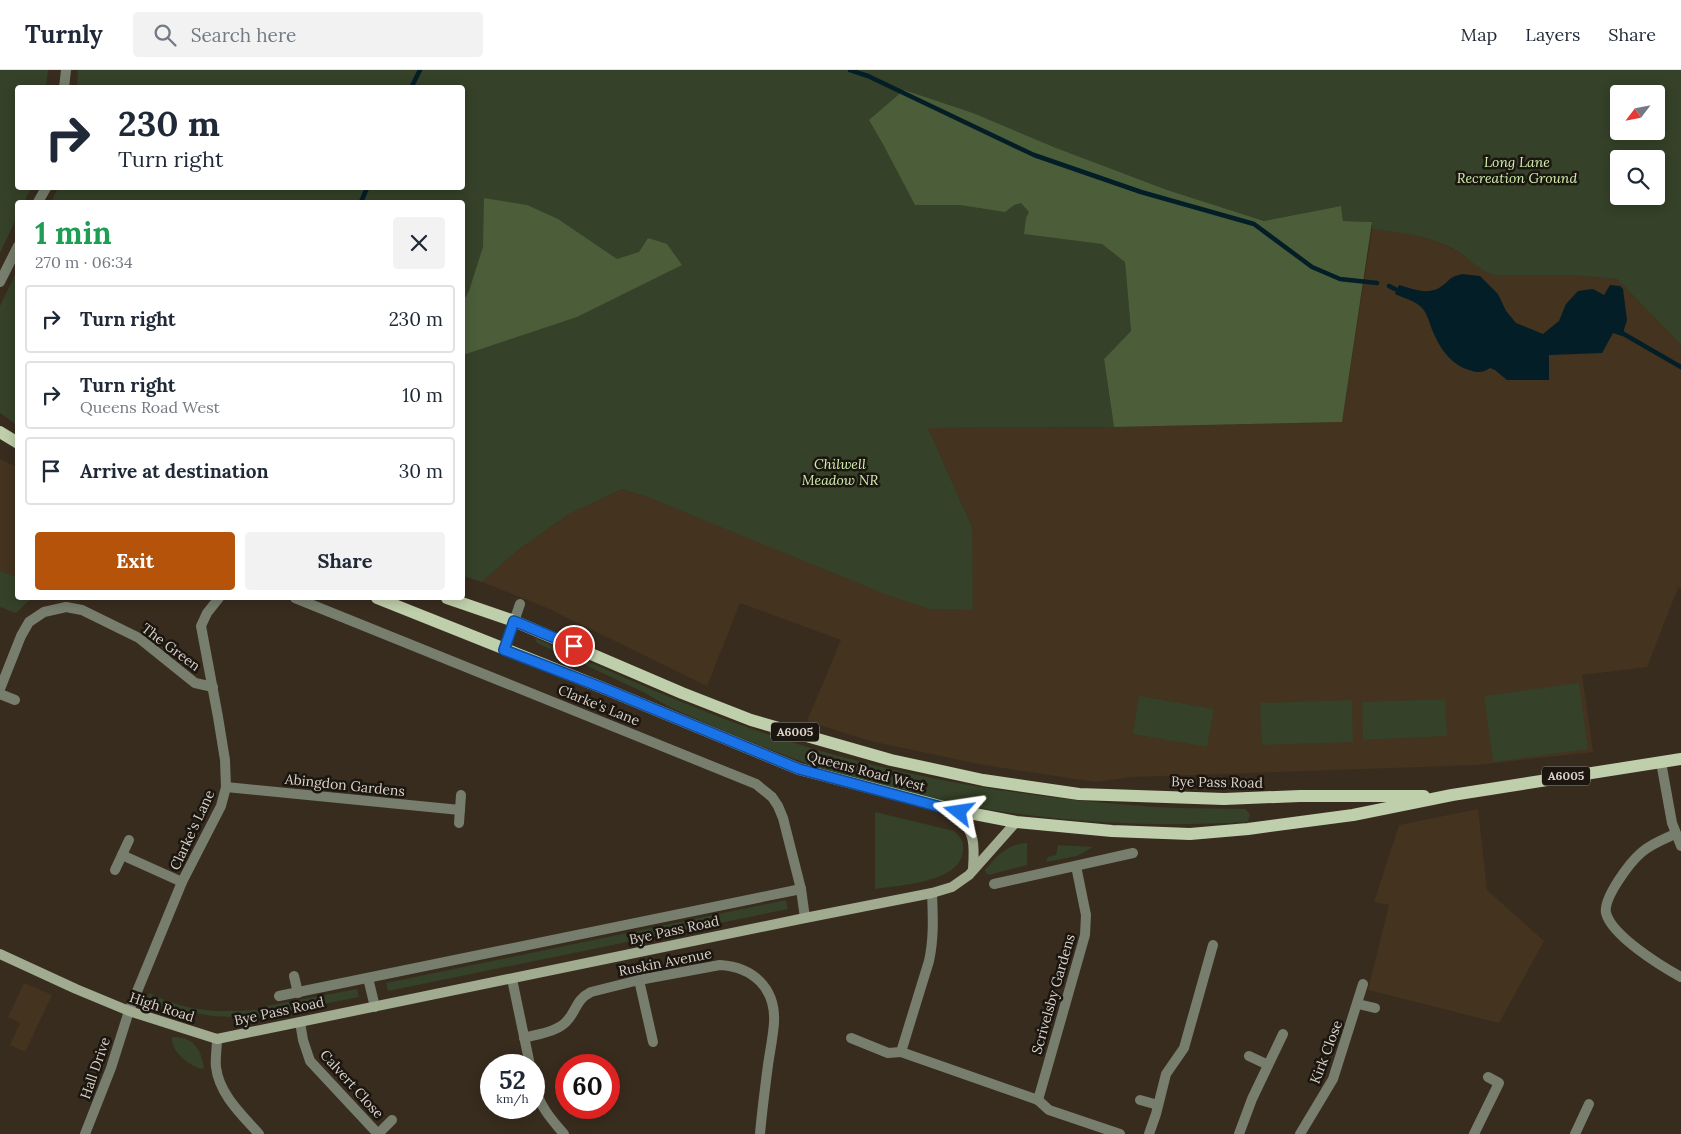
<!DOCTYPE html>
<html lang="en">
<head>
<meta charset="utf-8">
<style>
	body { margin:0; font-family:Lora,serif; background:#f2f2f3; color:#1f2937; height:100vh; display:flex; flex-direction:column; font-size:19px; white-space:nowrap }
	* { box-sizing:border-box; margin:0 }
	p { font-size:16px; color:#747a83 }
	.icon { flex:none; width:28px; height:28px; fill:none; stroke:currentColor; stroke-width:2; stroke-linecap:round; stroke-linejoin:round }
	.map { position:relative; flex:1; overflow:hidden }
	.details { position:absolute; left:15px; top:130px; width:450px; height:400px; display:flex; flex-direction:column; background:#fff; border-radius:5px; box-shadow:0 2px 12px #0003 }
	.details>* { flex:none }
	.banner { position:absolute; left:15px; top:15px; width:450px; height:105px; border-radius:5px; box-shadow:0 2px 12px #0003; background:#fff; color:#1f2937; overflow:hidden }
	.needle { width:32px; rotate:238deg }
	.tools { position:absolute; left:1610px; top:15px; display:grid; gap:10px }
	.tools a { display:grid; place-items:center; width:55px; height:55px; border-radius:5px; background:#fff; box-shadow:0 2px 12px #0003; font-size:25px }
	.speed { position:absolute; left:480px; top:984px; display:flex; gap:10px; font-size:25px; font-weight:700; text-align:center }
	.speed>* { display:grid; place-content:center; width:65px; height:65px; border-radius:50%; background:#fff; box-shadow:0 2px 12px #0003; line-height:1 }
	.speed small { font-size:12px; font-weight:400 }
	.speed .limit { border:8px solid #d22; background:#fff; color:#111 }
	.pin { position:absolute; display:grid; place-items:center; width:42px; height:42px; color:#fff; margin:-21px; border:2px solid #fff; border-radius:50%; box-shadow:0 1px 5px #0007 }
	.me { position:absolute; width:55px; margin:-28px; rotate:285deg; stroke-linejoin:round; filter:drop-shadow(0 0 4px #0008) }
	.turn { display:flex; align-items:center; gap:18px; height:105px; padding:0 20px; font-size:22px }
	.turn .icon { width:65px; height:65px; stroke-width:2.5 }
	.turn b { display:block; font-size:35px; line-height:42px }
	.round { display:grid; place-items:center; flex:none; width:52px; height:52px; border-radius:5px; background:#f2f2f3 }
	.head { display:flex; align-items:center; justify-content:space-between; height:85px; padding:0 20px }
	h1 { font-size:30px; font-weight:700; line-height:38px; color:#1e9e55 }
	.primary-button { display:flex; gap:10px; margin-top:auto; padding:10px 20px }
	.primary-button a { flex:1; height:58px; border-radius:5px; background:#b45309; color:#fff; font-size:20px; font-weight:700; line-height:58px; text-align:center }
	.primary-button a+a { background:#f2f2f3; color:#1f2937 }
	ul { padding:0; list-style:none }
	li { display:flex; align-items:center; gap:15px; height:68px; margin:0 10px 8px; padding:0 10px; border:2px solid #e0e1e3; border-radius:5px }
	li div { flex:1 }
	li b { display:block; font-size:19px }
	li em { font-style:normal }
	header { display:flex; align-items:center; gap:30px; box-sizing:border-box; height:70px; padding:0 25px; background:#fff; border-bottom:1px solid #e0e1e3 }
	header strong { font-size:24px }
	nav { display:flex; gap:28px; margin-inline-start:auto; font-size:18px }
	.search { width:350px; height:45px; background:#f2f2f3; display:flex; align-items:center; gap:12px; box-sizing:border-box; padding:0 18px; border-radius:5px; color:#747a83; font-size:19px }
	.map>svg:first-child { display:block }
	.built { fill:#43331f }
	.green { fill:#354128; fill-rule:evenodd }
	.forest { fill:#4c5d39 }
	.water { fill:#041e27 }
	.lines { fill:none; stroke-linecap:round; stroke-linejoin:round }
	.stream { stroke:#041e27; stroke-width:4.5 }
	.minor { stroke:#777e6d; stroke-width:10 }
	.tertiary { stroke:#777e6d; stroke-width:10 }
	.secondary { stroke:#a0ab90; stroke-width:10 }
	.primary { stroke:#bfceab; stroke-width:12 }
	.route-casing { stroke:#114b97; stroke-width:12 }
	.route { stroke:#1a73e8; stroke-width:9 }
	.labels { text-anchor:middle; stroke-width:5; stroke-linejoin:round; paint-order:stroke }
	.shield { fill:#1b1610; stroke:#a19a92; stroke-width:1 }
	.shield-label { font-size:12px; font-weight:bold; fill:#dad2c9 }
	.park-label { font-size:14px; font-style:italic; fill:#d1f0b0; stroke:#1b1610 }
	.street-label { font-size:14px; fill:#dad2c9; stroke:#1b1610 }
</style>
</head>
<body>
<header>
<strong>Turnly</strong>
<div class="search"><svg class="icon" aria-label="search" viewBox="0 0 24 24"><circle cx="10" cy="10" r="6"/><path d="M15 15l6 6"/></svg>Search here</div>
<nav><a>Map</a><a>Layers</a><a>Share</a></nav>
</header>
<div class="map">
<svg width="1681" height="1064" viewBox="0 0 1681 1064">
	<rect width="100%" height="100%" fill="#382c1e"/>
	<!-- built -->
	<g class="built">
		<path d="M 1372,159 L 1407,163 L 1441,173 L 1459,182 L 1487,203 L 1568,205 L 1617,209 L 1681,275 L 1681,517 L 1678,518 L 1647,597 L 1582,605 L 1593,682 L 1478,695 L 1132,707 L 1095,712 L 983,695 L 870,671 L 807,651 L 841,570 L 740,533 L 707,616 L 545,537 L 482,512 L 518,480 L 569,444 L 622,419 L 650,428 L 972,457 L 928,358 L 1114,357 L 1342,352 Z"/>
		<path d="M 0,389 L 17,397 L 17,507 L 0,501 Z"/>
		<path d="M 1478,739 L 1487,820 L 1544,871 L 1499,953 L 1368,920 L 1389,835 L 1374,832 L 1399,755 Z"/>
		<path d="M 24,913 L 52,925 L 25,982 L 10,975 L 20,953 L 8,947 Z"/>
	</g>
	<!-- green -->
	<g class="green">
		<path d="M 0,0 L 48,0 L 46,17 L 18,18 L 18,118 L 31,118 L 24,132 L 18,132 L 17,147 L 0,183 Z"/>
		<path d="M 78,0 L 1681,0 L 1681,275 L 1617,209 L 1568,205 L 1495,205 C 1480,202 1471,190 1459,182 C 1433,166 1401,163 1372,159 L 1372,152 L 1343,151 L 1341,136 L 1264,151 L 1167,121 L 1125,192 L 1131,261 L 1104,289 L 1114,357 L 928,358 L 972,457 L 973,540 L 930,539 L 887,525 L 650,428 L 622,419 L 569,444 L 518,480 L 482,512 L 463,506 L 462,132 L 51,132 L 58,118 L 462,118 L 462,18 L 77,17 ZM 1619,24 L 1656,24 L 1656,61 L 1619,61 ZM 1619,89 L 1656,89 L 1656,126 L 1619,126 Z"/>
		<path d="M 17,201 L 17,355 L 0,343 L 0,236 Z"/>
		<path d="M 0,501 L 17,507 L 18,528 L 32,528 L 16,543 L 0,537 Z"/>
		<path d="M 535,568 C 597,595 659,624 722,648 C 856,699 1000,726 1143,736 C 1177,739 1211,738 1245,739 L 1250,744 L 1248,752 L 1244,752 C 1099,761 942,742 805,693 C 763,677 717,659 676,640 C 665,635 654,628 643,622 C 608,605 572,589 537,573 Z"/>
		<path d="M 1579,613 L 1588,679 L 1493,692 L 1484,626 Z"/>
		<path d="M 1139,626 L 1214,639 L 1207,677 L 1133,664 Z"/>
		<path d="M 1445,629 L 1447,666 L 1363,670 L 1362,632 Z"/>
		<path d="M 1352,630 L 1353,672 L 1262,675 L 1260,633 Z"/>
		<path d="M 875,742 L 954,761 C 961,767 964,772 963,781 C 960,813 899,815 875,819 Z"/>
		<path d="M 1027,773 L 1027,795 L 989,805 L 986,803 L 985,800 C 997,786 1007,774 1027,773 Z"/>
		<path d="M 1058,775 L 1093,777 L 1077,786 L 1046,792 L 1048,787 L 1056,785 Z"/>
		<path d="M 786,830 L 788,839 L 388,921 L 386,913 Z"/>
		<path d="M 357,919 L 359,927 L 251,948 L 213,946 L 183,941 L 153,933 L 147,926 L 149,923 C 188,943 223,943 266,939 L 267,936 Z"/>
		<path d="M 172,967 C 194,967 200,978 204,997 L 203,999 C 190,997 170,981 172,967 Z"/>
	</g>
	<!-- forest -->
	<g class="forest">
		<path d="M 904,20 L 973,43 L 1056,78 L 1167,120 L 1264,151 L 1341,136 L 1343,151 L 1372,152 L 1342,352 L 1114,357 L 1104,289 L 1131,261 L 1125,192 L 1102,174 L 1024,164 L 1026,148 L 1029,142 L 1021,133 L 1014,135 L 1005,142 L 960,135 L 915,135 L 884,76 L 869,50 Z"/>
		<path d="M 484,128 L 527,135 L 558,149 L 617,189 L 639,182 L 648,168 L 667,174 L 682,195 L 577,247 L 463,285 L 463,232 L 469,221 L 483,177 Z"/>
	</g>
	<!-- water -->
	<path class="water" d="M 1462,204 L 1480,206 L 1498,224 L 1506,241 L 1516,253 L 1543,264 L 1559,251 L 1566,234 L 1578,221 L 1593,219 L 1604,225 L 1610,215 L 1620,216 L 1623,219 L 1627,250 L 1622,266 L 1613,263 L 1602,283 L 1549,285 L 1549,310 L 1507,310 L 1495,300 L 1490,298 C 1483,303 1477,303 1469,300 C 1449,294 1438,275 1431,257 C 1429,251 1427,244 1423,239 C 1416,231 1404,228 1395,224 L 1399,215 C 1413,219 1429,226 1442,216 C 1452,209 1447,208 1462,204 Z"/>
	<g class="lines">
		<!-- stream -->
		<g class="stream">
			<path d="M 850,0 L 868,6 L 1034,85 L 1141,122 L 1254,154 L 1312,197 L 1340,209 L 1377,213"/>
			<path d="M 411,18 L 420,0"/>
			<path d="M 361,132 L 367,118"/>
			<path d="M 1389,216 L 1397,220"/>
			<path d="M 1622,263 L 1681,297"/>
		</g>
		<!-- minor -->
		<g class="minor">
			<path d="M 295,528 L 756,714 L 772,727 L 778,736 L 783,748 L 801,819 L 805,848"/>
			<path d="M 504,580 L 520,534"/>
			<path d="M 0,619 L 21,566 L 29,552 L 44,542 L 66,537 L 82,540 L 139,568 L 195,613 L 213,617"/>
			<path d="M 0,624 L 15,630"/>
			<path d="M 1661,692 L 1672,753 L 1681,776"/>
			<path d="M 226,717 L 460,740"/>
			<path d="M 459,753 L 461,725"/>
			<path d="M 1675,764 C 1664,769 1651,774 1642,782 C 1630,792 1603,828 1606,843 C 1612,866 1661,896 1681,907"/>
			<path d="M 122,785 L 182,812"/>
			<path d="M 115,800 L 129,770"/>
			<path d="M 994,814 L 1133,783"/>
			<path d="M 932,823 C 933,847 934,868 929,891 L 901,982 L 1038,1030 L 1085,865 L 1086,845 L 1076,796"/>
			<path d="M 294,906 L 298,923"/>
			<path d="M 368,908 L 375,937"/>
			<path d="M 512,909 L 530,995"/>
			<path d="M 639,910 L 653,972"/>
			<path d="M 279,926 L 801,819"/>
			<path d="M 1358,934 L 1375,938"/>
			<path d="M 300,952 L 303,970 L 310,991 L 378,1064"/>
			<path d="M 524,968 C 538,964 556,962 566,952 C 577,941 575,930 591,922 L 639,910 L 720,895 C 753,897 776,918 774,953 C 773,967 770,981 768,995 C 765,1018 762,1041 760,1064"/>
			<path d="M 851,968 L 888,983 L 901,982"/>
			<path d="M 1249,986 L 1268,995"/>
			<path d="M 534,1013 C 538,1034 550,1048 564,1064"/>
			<path d="M 1038,1030 L 1049,1040 L 1120,1064"/>
			<path d="M 1140,1030 L 1158,1035"/>
			<path d="M 85,1064 L 111,998 L 129,941 L 182,812 L 221,736 L 226,717 L 225,690 L 218,647 L 201,556 L 207,543 L 219,528"/>
			<path d="M 378,1064 L 392,1050"/>
			<path d="M 1149,1064 L 1156,1044 L 1166,1004 L 1184,978 L 1213,875"/>
			<path d="M 1239,1064 L 1252,1029 L 1283,964"/>
			<path d="M 1300,1064 L 1333,1009 L 1363,914"/>
			<path d="M 1474,1064 L 1499,1013 L 1488,1007"/>
			<path d="M 1575,1064 L 1589,1034"/>
		</g>
		<!-- tertiary -->
		<g class="tertiary">
			<path d="M 64,18 L 66,0"/>
			<path d="M 38,132 L 46,118"/>
			<path d="M 0,212 L 18,176"/>
			<path d="M 217,969 C 217,978 215,988 216,997 C 219,1024 242,1045 259,1064"/>
		</g>
		<!-- secondary -->
		<g class="secondary">
			<path d="M 959,741 C 974,767 975,770 973,799"/>
			<path d="M 0,884 L 76,919 L 129,941 L 217,969 L 805,848 L 932,823 L 952,817 L 969,805 L 1016,752"/>
		</g>
		<!-- primary -->
		<g class="primary">
			<path d="M 0,362 L 18,373"/>
			<path d="M 377,528 L 603,618 L 799,699 L 959,741 L 1016,752 L 1112,761 L 1190,764 L 1248,759 L 1353,745 L 1452,725 L 1681,689"/>
			<path d="M 447,528 L 514,551 L 682,623 L 751,650 L 891,690 L 983,710 L 1079,724 L 1224,729 L 1300,726 L 1424,726"/>
		</g>
	</g>
	<g class="lines">
		<defs>
			<path id="route" d="M 574,576 L 514,551 L 504,580 L 603,618 L 799,699 L 959,742"/>
		</defs>
		<!-- route casing -->
		<use href="#route" class="route-casing"/>
		<!-- route -->
		<use href="#route" class="route"/>
	</g>
	<g class="labels">
		<!-- shield labels -->
		<g class="shield">
			<rect x="771" y="652.5" width="48" height="19" rx="4"/>
			<rect x="1542" y="696.5" width="48" height="19" rx="4"/>
		</g>
		<g class="shield-label">
			<text x="795" y="666">A6005</text>
			<text x="1566" y="710">A6005</text>
		</g>
		<!-- park labels -->
		<g class="park-label">
			<text x="1517" y="97">Long Lane<tspan x="1517" dy="16">Recreation Ground</tspan></text>
			<text x="840" y="399">Chilwell<tspan x="840" dy="16">Meadow NR</tspan></text>
		</g>
		<!-- street labels -->
		<g class="street-label">
			<text transform="translate(171 577) rotate(37)" y="5">The Green</text>
			<text transform="translate(599 635) rotate(22)" y="5">Clarke's Lane</text>
			<text transform="translate(866 701) rotate(15)" y="5">Queens Road West</text>
			<text transform="translate(1217 712) rotate(1)" y="5">Bye Pass Road</text>
			<text transform="translate(345 715) rotate(6)" y="5">Abingdon Gardens</text>
			<text transform="translate(192 760) rotate(-65)" y="5">Clarke's Lane</text>
			<text transform="translate(674 860) rotate(-12)" y="5">Bye Pass Road</text>
			<text transform="translate(665 892) rotate(-11)" y="5">Ruskin Avenue</text>
			<text transform="translate(1053 924) rotate(-74)" y="5">Scrivelsby Gardens</text>
			<text transform="translate(162 937) rotate(18)" y="5">High Road</text>
			<text transform="translate(279 941) rotate(-12)" y="5">Bye Pass Road</text>
			<text transform="translate(1326 982) rotate(-69)" y="5">Kirk Close</text>
			<text transform="translate(95 998) rotate(-71)" y="5">Hall Drive</text>
			<text transform="translate(352 1014) rotate(48)" y="5">Calvert Close</text>
		</g>
	</g>
</svg>
<div class="tools">
<a><svg class="needle" viewBox="-14 -14 28 28"><path d="M0-13l5 13h-10z" fill="#e53935"/><path d="M0 13l5-13h-10z" fill="#747a83"/></svg></a>
<a><svg class="icon" aria-label="search" viewBox="0 0 24 24"><circle cx="10" cy="10" r="6"/><path d="M15 15l6 6"/></svg></a>
</div>
<div class="speed"><div>52<small>km/h</small></div><div class="limit">60</div></div>
<div class="pin" style="left:574px;top:576px;background:#d93025"><svg class="icon" aria-label="arrive" viewBox="0 0 24 24"><path d="M6 21V4h12l-3 4 3 4H6"/></svg></div>
<svg class="me" style="left:959px;top:742px" viewBox="-20 -20 40 40"><path d="M0-17L14 15 0 8-14 15z" fill="#1a73e8" stroke="#fff" stroke-width="4"/></svg>
<div class="banner">
<div class="turn"><svg class="icon" aria-label="right" viewBox="0 0 24 24"><path d="M7 20v-9h11M14 6l5 5-5 5"/></svg><div><b>230 m</b>Turn right</div></div>
</div>
<section class="details">
<div class="head"><div><h1>1 min</h1><p>270 m · 06:34</p></div><a class="round"><svg class="icon" aria-label="close" viewBox="0 0 24 24"><path d="M6 6l12 12M18 6L6 18"/></svg></a></div>
<ul>
<li><svg class="icon" aria-label="right" viewBox="0 0 24 24"><path d="M7 20v-9h11M14 6l5 5-5 5"/></svg><div><b>Turn right</b></div><em>230 m</em></li>
<li><svg class="icon" aria-label="right" viewBox="0 0 24 24"><path d="M7 20v-9h11M14 6l5 5-5 5"/></svg><div><b>Turn right</b><p>Queens Road West</p></div><em>10 m</em></li>
<li><svg class="icon" aria-label="arrive" viewBox="0 0 24 24"><path d="M6 21V4h12l-3 4 3 4H6"/></svg><div><b>Arrive at destination</b></div><em>30 m</em></li>
</ul>
<div class="primary-button"><a>Exit</a><a>Share</a></div>
</section>
</div>
</body>
</html>
